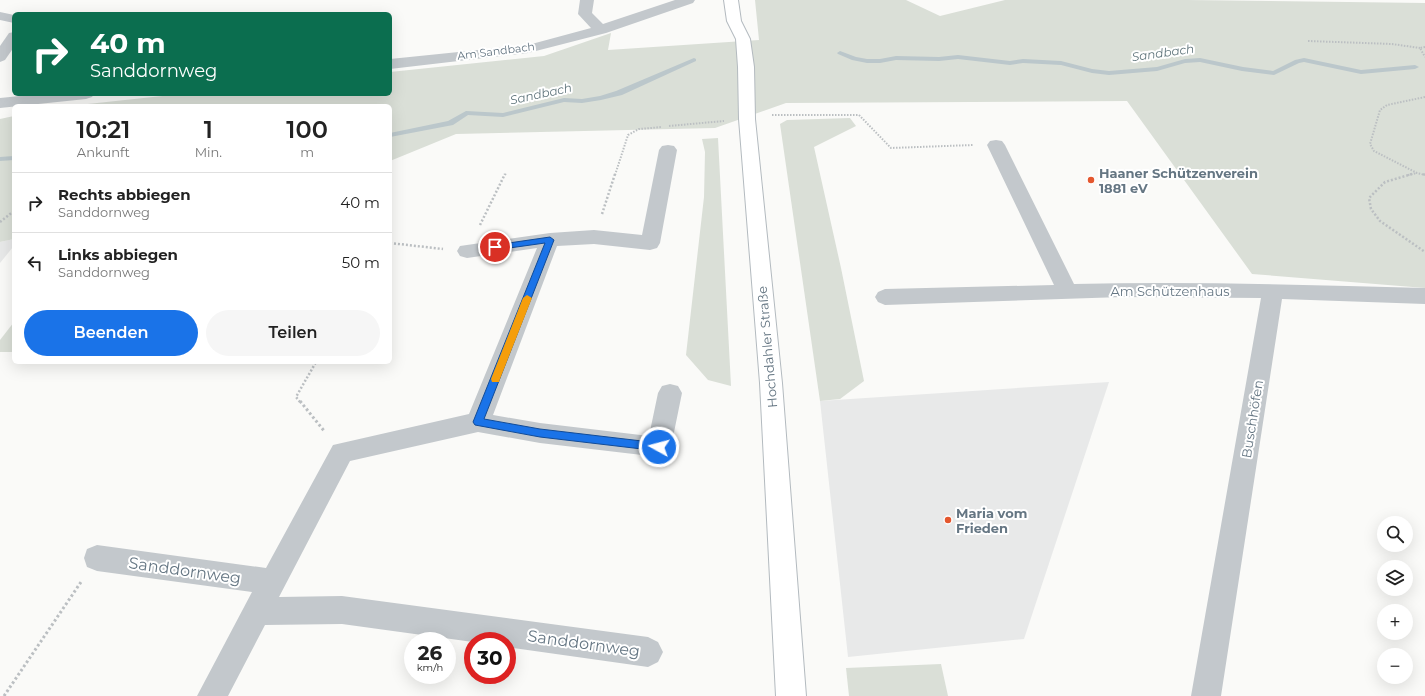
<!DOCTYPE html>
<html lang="de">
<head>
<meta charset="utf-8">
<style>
	body { margin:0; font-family:Montserrat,sans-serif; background:#f6f6f6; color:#222; height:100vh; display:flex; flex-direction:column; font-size:15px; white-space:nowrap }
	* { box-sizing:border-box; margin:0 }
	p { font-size:13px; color:#767676 }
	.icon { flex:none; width:22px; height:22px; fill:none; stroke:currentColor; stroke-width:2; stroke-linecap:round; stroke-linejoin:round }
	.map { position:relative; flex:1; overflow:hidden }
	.drawer { position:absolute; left:12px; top:104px; width:380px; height:260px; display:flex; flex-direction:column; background:#fff; border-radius:6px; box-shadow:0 4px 16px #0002 }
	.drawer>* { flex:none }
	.guide { position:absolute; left:12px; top:12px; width:380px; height:84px; border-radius:6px; box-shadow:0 4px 16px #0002; background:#0b6e4f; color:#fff; overflow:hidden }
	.buttons { position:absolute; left:1377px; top:516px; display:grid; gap:8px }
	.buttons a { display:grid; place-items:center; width:36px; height:36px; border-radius:50%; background:#fff; box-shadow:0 4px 16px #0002; font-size:20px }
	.speed { position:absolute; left:404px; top:632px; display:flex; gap:8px; font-size:20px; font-weight:700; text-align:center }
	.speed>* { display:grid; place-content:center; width:52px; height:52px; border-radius:50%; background:#fff; box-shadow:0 4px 16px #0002; line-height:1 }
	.speed small { font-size:10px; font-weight:400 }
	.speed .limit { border:6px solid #d22; background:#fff; color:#111 }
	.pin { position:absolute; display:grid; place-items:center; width:34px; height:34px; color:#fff; margin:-17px; border:2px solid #fff; border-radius:50%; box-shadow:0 1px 4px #0007 }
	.me { position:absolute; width:44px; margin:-22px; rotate:277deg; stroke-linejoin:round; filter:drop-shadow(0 0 3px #0008) }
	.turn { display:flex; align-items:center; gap:14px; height:84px; padding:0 12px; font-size:18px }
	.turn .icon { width:52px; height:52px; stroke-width:2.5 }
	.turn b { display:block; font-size:28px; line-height:34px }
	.eta { display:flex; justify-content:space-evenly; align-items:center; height:68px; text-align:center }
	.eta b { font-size:24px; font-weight:600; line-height:28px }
	.primary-button { display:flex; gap:8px; margin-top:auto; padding:8px 12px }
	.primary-button a { flex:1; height:46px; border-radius:24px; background:#1a73e8; color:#fff; font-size:16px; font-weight:600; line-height:46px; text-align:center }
	.primary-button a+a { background:#f6f6f6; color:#222 }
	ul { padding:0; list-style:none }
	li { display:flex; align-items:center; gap:12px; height:60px; padding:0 12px; border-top:1px solid #e0e0e0 }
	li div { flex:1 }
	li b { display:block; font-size:15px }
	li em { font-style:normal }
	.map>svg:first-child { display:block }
	.built { fill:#e8e9e9 }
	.green { fill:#dadfd7 }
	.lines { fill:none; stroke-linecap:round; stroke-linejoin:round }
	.stream { fill:#bbc7cb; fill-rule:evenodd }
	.secondary-casing { stroke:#b3babf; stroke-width:2 }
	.path-far2 { stroke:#bbbfc2; stroke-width:2; stroke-dasharray:1.5 1.5; stroke-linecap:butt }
	.path-far1 { stroke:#bbbfc2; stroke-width:2.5; stroke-dasharray:2 2; stroke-linecap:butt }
	.path { stroke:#bbbfc2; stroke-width:3; stroke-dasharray:2.5 2.5; stroke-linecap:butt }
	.street { fill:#c3c8cc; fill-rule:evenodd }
	.secondary { fill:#fff; fill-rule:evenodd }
	.route { fill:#1a73e8; stroke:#114b97 }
	.slow { fill:#f59e0b }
	.poi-dot { fill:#e4572e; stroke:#fff; stroke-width:1.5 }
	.labels { text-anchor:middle; stroke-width:4; stroke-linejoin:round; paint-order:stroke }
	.far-street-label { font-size:11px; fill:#657683; stroke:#fff }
	.far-water-label { font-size:12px; font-style:italic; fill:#60757c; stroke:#fff }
	.poi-label { font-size:13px; font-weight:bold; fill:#657683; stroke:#fff; text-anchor:start }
	.street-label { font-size:13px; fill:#657683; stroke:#fff }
	.near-street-label { font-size:16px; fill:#657683; stroke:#fff }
</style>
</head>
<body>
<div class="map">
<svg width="1425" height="696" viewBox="0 0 1425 696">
	<rect width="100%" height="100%" fill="#fafaf8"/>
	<!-- built -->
	<g class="built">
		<path d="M 14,239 L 13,247 L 0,263 L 0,242 Z"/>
		<path d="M 1109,382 L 1024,639 L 848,657 L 820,401 Z"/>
	</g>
	<!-- green -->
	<g class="green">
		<path d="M 755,0 L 906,0 L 940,16 L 1005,0 L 1187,0 L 1425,3 L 1425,288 L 1252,274 L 1127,101 L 786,103 L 715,128 L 456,134 L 390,161 L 390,106 L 69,106 L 181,94 L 390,94 L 390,72 L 544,56 L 611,33 L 608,50 L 759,40 Z"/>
		<path d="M 14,116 L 14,239 L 0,242 L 0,119 Z"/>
		<path d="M 850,118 L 856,126 L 814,147 L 841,268 L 864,381 L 840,399 L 820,401 L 780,124 L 787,120 Z"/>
		<path d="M 718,138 L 731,386 L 708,380 L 686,355 L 704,197 L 705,152 L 702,139 Z"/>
		<path d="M 14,322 L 14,352 L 0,352 L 0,340 Z"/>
		<path d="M 941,664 L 948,696 L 849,696 L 846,668 Z"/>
	</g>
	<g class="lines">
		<!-- stream -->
		<g class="stream">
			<path d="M 840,51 L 856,57 L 867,59 L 880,59 L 896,56 L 939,57 L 958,55 L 1010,61 L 1023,59 L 1061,61 L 1092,69 L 1109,71 L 1157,67 L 1185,59 L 1200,58 L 1243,67 L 1273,71 L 1295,60 L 1304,58 L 1361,70 L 1415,65 L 1419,67 L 1415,69 L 1361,74 L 1304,62 L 1299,63 L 1274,75 L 1242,71 L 1200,62 L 1185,63 L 1157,71 L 1109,75 L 1092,73 L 1061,65 L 1023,63 L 1010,65 L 958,59 L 939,61 L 896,60 L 880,63 L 867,63 L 852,60 L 838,54 L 837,53 Z"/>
			<path d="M 694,58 L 696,59 L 696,61 L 622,95 L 601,100 L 582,103 L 564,102 L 503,117 L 468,115 L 453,125 L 390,137 L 390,133 L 448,121 L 466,111 L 503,113 L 564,98 L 582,99 L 600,96 L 616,91 Z"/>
			<path d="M 14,156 L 14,160 L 0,161 L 0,157 Z"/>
		</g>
		<defs>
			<path id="secondary" d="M 724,0 L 738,0 L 741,21 L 750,39 L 754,67 L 755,119 L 782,383 L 806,696 L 776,696 L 760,383 L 739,119 L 738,67 L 736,39 L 727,21 Z"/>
		</defs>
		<!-- secondary casing -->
		<use href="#secondary" class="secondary-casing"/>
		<!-- path-far2 -->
		<g class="path-far2">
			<path d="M 1308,41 L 1392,44 L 1420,48"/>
			<path d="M 1425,47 L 1420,48 L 1425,57"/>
			<path d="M 1425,97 L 1387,105 L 1380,110 L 1370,144 L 1374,151 L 1417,173 L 1425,175"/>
			<path d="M 772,115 L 859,115 L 891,148 L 973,145"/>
			<path d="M 669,126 L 724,121"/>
			<path d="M 505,175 L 506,173"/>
			<path d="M 615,175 L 628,135 L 639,129 L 662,127"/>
			<path d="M 1408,175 L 1417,173"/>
		</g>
		<!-- path-far1 -->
		<g class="path-far1">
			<path d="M 1412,174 L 1385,182 L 1369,198 L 1371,209 L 1380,221 L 1425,252"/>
			<path d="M 1423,174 L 1425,175"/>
			<path d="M 602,214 L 615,174"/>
			<path d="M 0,222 L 14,211"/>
			<path d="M 480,225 L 505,174"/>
			<path d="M 390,243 L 443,249"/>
			<path d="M 300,402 L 296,397 L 316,362"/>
		</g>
		<!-- path -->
		<g class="path">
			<path d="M 300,401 L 325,432"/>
			<path d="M 4,696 L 81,582"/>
		</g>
		<!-- street -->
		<g class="street">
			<path d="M 580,0 L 594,0 L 592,13 L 603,24 L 675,0 L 695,0 L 693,3 L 606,33 L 528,53 L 390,69 L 390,59 L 528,45 L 591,28 L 578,14 Z"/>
			<path d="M 0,12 L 14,15 L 14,23 L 0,20 Z"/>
			<path d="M 14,32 L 14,47 L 5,60 L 0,62 L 0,46 L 9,33 Z"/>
			<path d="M 40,94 L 94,94 L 92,97 L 86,99 L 0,108 L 0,98 Z"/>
			<path d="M 996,140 L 1002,141 L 1005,145 L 1074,284 C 1191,281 1308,285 1425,288 L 1425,304 L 1282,299 L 1221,696 L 1191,696 L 1261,298 L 1122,297 L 885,305 L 878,302 L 875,297 L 878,292 L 885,289 L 1054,285 L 987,145 L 990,141 Z"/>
			<path d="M 668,145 L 674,146 L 677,150 L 660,243 L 657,248 L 650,250 L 594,244 L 557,246 L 493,415 L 540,423 L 649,436 L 658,393 L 662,386 L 670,384 L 678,386 L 682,393 L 671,447 L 668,454 L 659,457 L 540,443 L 478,432 L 350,461 L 279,597 L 342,596 L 648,637 L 658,642 L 663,652 L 658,662 L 648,667 L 507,647 L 507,641 L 473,642 L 342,624 L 265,625 L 228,696 L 197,696 L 252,592 L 97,571 L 87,567 L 84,558 L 87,549 L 97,545 L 266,568 L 333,445 L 469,414 L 537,248 L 467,258 L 460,256 L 457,251 L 460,246 L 550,233 L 594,230 L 642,235 L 659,150 L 662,146 Z"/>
		</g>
		<!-- secondary -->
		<use href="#secondary" class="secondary"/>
	</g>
	<!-- route -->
	<path class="route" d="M 550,237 L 554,240 L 484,419 L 540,429 L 659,443 L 663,444 L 664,447 L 663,450 L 659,451 L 540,437 L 475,425 L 473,422 L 545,243 L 495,250 L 491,247 L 495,245 Z"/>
	<!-- slow -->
	<path class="slow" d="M 527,295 L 532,298 L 500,379 L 499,382 L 492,382 L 491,379 L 523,298 Z"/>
	<!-- markers -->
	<g class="poi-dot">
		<circle cx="1091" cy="180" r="4"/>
		<circle cx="948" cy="520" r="4"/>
	</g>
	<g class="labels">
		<!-- far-street labels -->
		<g class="far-street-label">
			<text transform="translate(496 51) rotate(-7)" y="4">Am Sandbach</text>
		</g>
		<!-- far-water labels -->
		<g class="far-water-label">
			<text transform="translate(1163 53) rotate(-8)" y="4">Sandbach</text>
			<text transform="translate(541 94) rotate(-12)" y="4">Sandbach</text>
		</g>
		<!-- poi labels -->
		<g class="poi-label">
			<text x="1099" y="178">Haaner Schützenverein<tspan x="1099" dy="15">1881 eV</tspan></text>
			<text x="956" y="518">Maria vom<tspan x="956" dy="15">Frieden</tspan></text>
		</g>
		<!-- street labels -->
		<g class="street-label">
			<text x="1170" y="296">Am Schützenhaus</text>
			<text transform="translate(767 347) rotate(-95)" y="5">Hochdahler Straße</text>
			<text transform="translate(1252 419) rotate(-81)" y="5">Buschhöfen</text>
		</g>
		<!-- near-street labels -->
		<g class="near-street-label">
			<text transform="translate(185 570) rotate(8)" y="6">Sanddornweg</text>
			<text transform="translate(584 643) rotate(8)" y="6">Sanddornweg</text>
		</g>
	</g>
</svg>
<div class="buttons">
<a><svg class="icon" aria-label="search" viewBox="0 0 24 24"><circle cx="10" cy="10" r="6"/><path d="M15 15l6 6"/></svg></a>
<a><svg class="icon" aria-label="layers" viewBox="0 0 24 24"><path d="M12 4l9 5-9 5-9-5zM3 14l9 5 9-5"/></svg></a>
<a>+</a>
<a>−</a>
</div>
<div class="speed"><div>26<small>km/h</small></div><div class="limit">30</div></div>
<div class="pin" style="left:495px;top:247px;background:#d93025"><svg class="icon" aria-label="arrive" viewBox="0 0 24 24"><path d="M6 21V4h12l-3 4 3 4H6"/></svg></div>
<svg class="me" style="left:659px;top:447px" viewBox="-20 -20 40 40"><circle r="17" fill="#1a73e8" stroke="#fff" stroke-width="3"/><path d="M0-11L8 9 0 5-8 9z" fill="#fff"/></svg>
<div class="guide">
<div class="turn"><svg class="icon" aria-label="right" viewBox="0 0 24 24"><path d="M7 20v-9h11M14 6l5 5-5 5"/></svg><div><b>40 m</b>Sanddornweg</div></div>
</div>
<section class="drawer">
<div class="eta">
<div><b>10:21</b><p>Ankunft</p></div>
<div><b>1</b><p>Min.</p></div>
<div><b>100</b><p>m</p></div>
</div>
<ul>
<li><svg class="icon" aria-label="right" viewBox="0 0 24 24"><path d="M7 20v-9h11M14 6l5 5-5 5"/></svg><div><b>Rechts abbiegen</b><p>Sanddornweg</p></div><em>40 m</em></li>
<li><svg class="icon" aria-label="left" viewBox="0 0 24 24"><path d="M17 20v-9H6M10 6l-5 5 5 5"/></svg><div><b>Links abbiegen</b><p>Sanddornweg</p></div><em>50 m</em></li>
</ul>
<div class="primary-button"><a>Beenden</a><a>Teilen</a></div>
</section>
</div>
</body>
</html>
